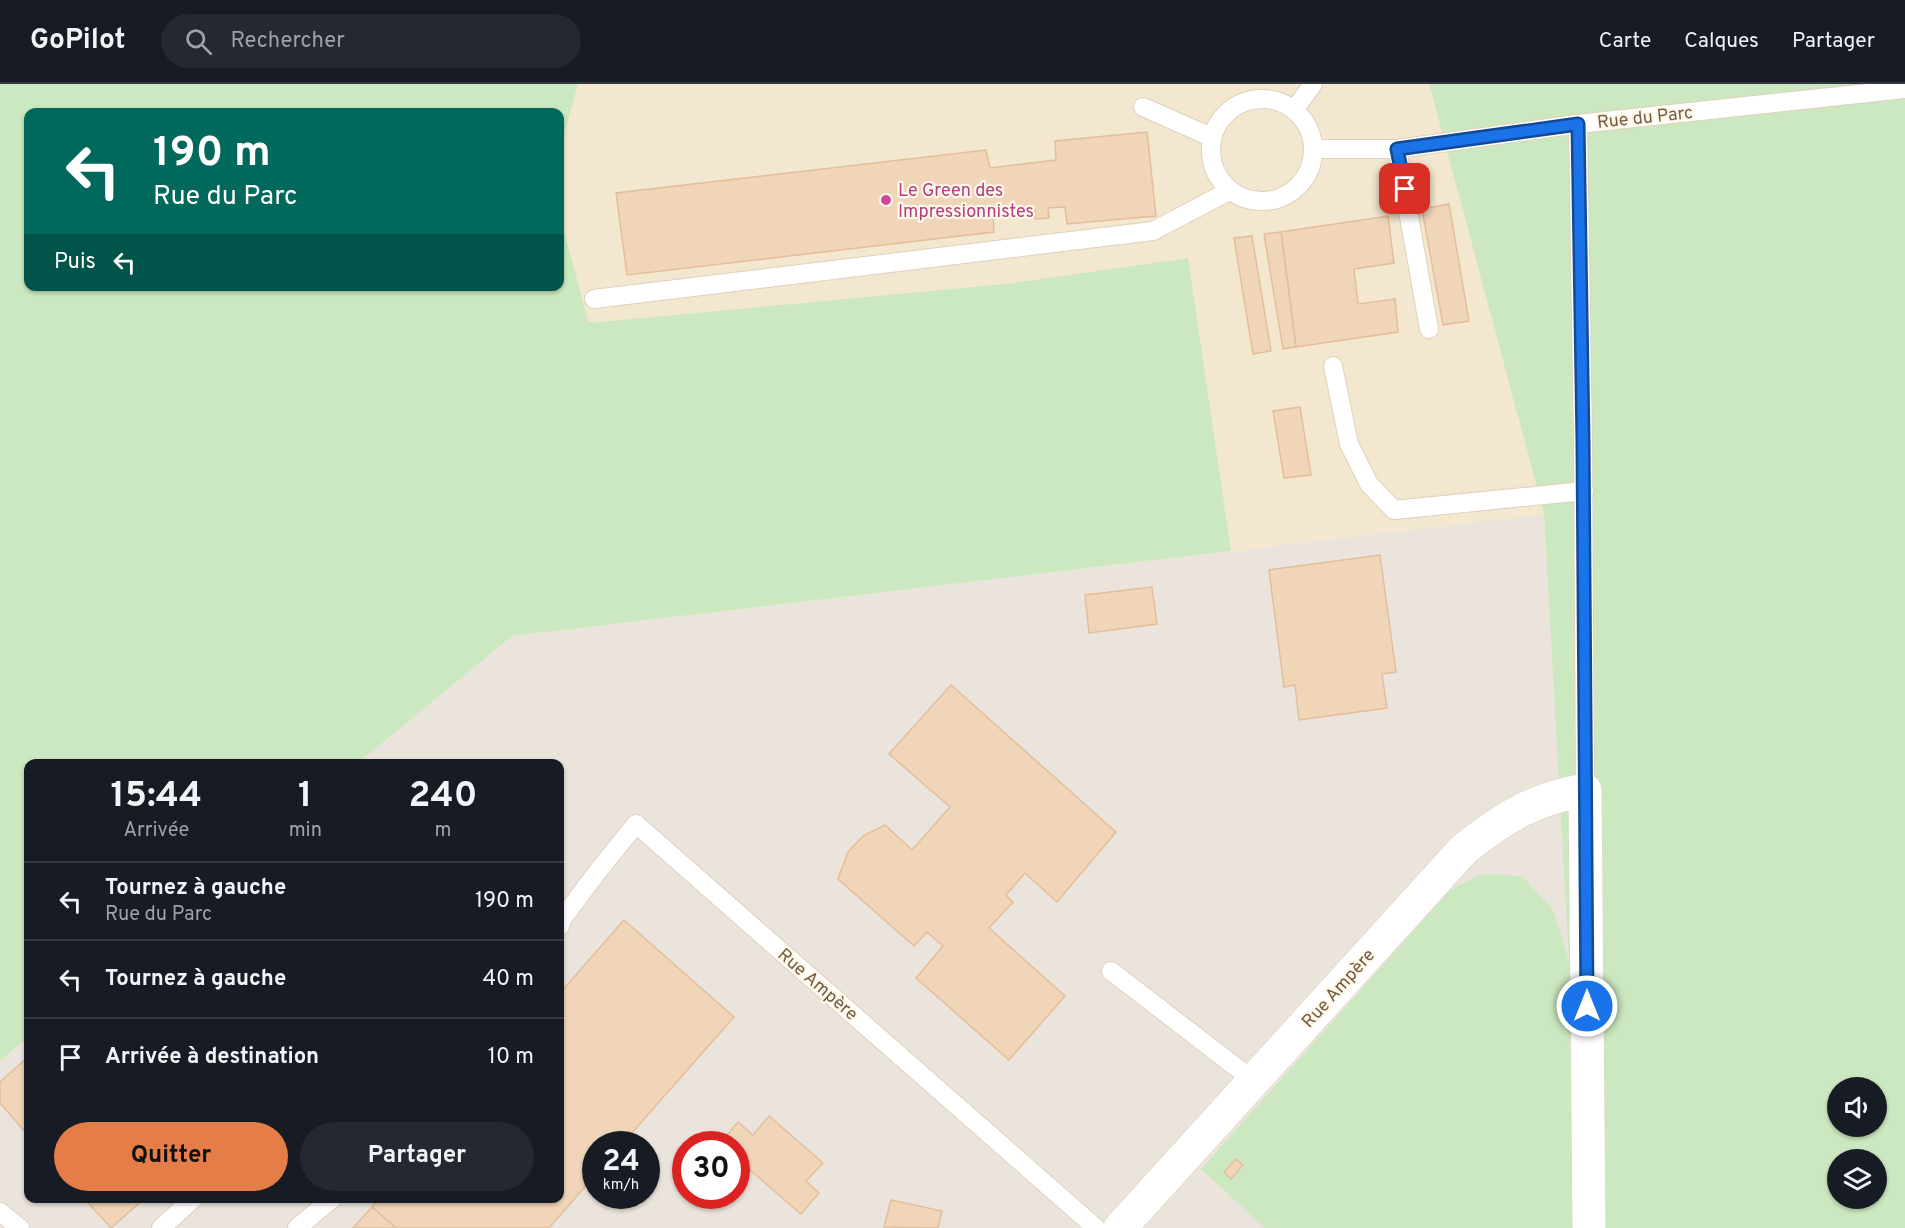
<!DOCTYPE html>
<html lang="fr">
<head>
<meta charset="utf-8">
<style>
	body { margin:0; font-family:Overpass,sans-serif; background:#242831; color:#f1f3f6; height:100vh; display:flex; flex-direction:column; font-size:22px; white-space:nowrap }
	* { box-sizing:border-box; margin:0 }
	p { font-size:20px; color:#9ea1a6 }
	.icon { flex:none; width:33px; height:33px; fill:none; stroke:currentColor; stroke-width:2; stroke-linecap:round; stroke-linejoin:round }
	.map { position:relative; flex:1; overflow:hidden }
	.drawer { position:absolute; left:24px; top:675px; width:540px; height:444px; display:flex; flex-direction:column; background:#171b24; border-radius:12px; box-shadow:0 2px 4px #0004 }
	.drawer>* { flex:none }
	.top-card { position:absolute; left:24px; top:24px; width:540px; height:183px; border-radius:12px; box-shadow:0 2px 4px #0004; background:#00695c; color:#fff; overflow:hidden }
	.buttons { position:absolute; left:1827px; top:993px; display:grid; gap:12px }
	.buttons a { display:grid; place-items:center; width:60px; height:60px; border-radius:50%; background:#171b24; box-shadow:0 2px 4px #0004; font-size:30px }
	.speed { position:absolute; left:582px; top:1047px; display:flex; gap:12px; font-size:30px; font-weight:700; text-align:center }
	.speed>* { display:grid; place-content:center; width:78px; height:78px; border-radius:50%; background:#171b24; box-shadow:0 2px 4px #0004; line-height:1 }
	.speed small { font-size:15px; font-weight:400 }
	.speed .limit { border:9px solid #d22; background:#fff; color:#111 }
	.pin { position:absolute; display:grid; place-items:center; width:51px; height:51px; color:#fff; margin:-26px; border-radius:12px; box-shadow:0 3px 9px #0006 }
	.me { position:absolute; width:66px; margin:-33px; rotate:0deg; stroke-linejoin:round; filter:drop-shadow(0 0 4px #0008) }
	.turn { display:flex; align-items:center; gap:21px; height:126px; padding:0 30px; font-size:27px }
	.turn .icon { width:78px; height:78px; stroke-width:2.5 }
	.turn b { display:block; font-size:42px; line-height:51px }
	.then { display:flex; align-items:center; height:57px; padding:0 30px; background:#0003; gap:12px; font-size:22px }
	.eta { display:flex; justify-content:space-evenly; align-items:center; height:102px; text-align:center }
	.eta b { font-size:36px; font-weight:700; line-height:42px }
	.action { display:flex; gap:12px; margin-top:auto; padding:12px 30px }
	.action a { flex:1; height:69px; border-radius:36px; background:#e47d47; color:#111; font-size:24px; font-weight:700; line-height:69px; text-align:center }
	.action a+a { background:#242831; color:#f1f3f6 }
	ul { padding:0; list-style:none }
	li { display:flex; align-items:center; gap:18px; height:78px; padding:0 30px; border-top:2px solid #363941 }
	li div { flex:1 }
	li b { display:block; font-size:22px }
	li em { font-style:normal }
	header { display:flex; align-items:center; gap:36px; box-sizing:border-box; height:84px; padding:0 30px; background:#171b24; border-bottom:2px solid #363941 }
	header strong { font-size:28px }
	nav { display:flex; gap:33px; margin-inline-start:auto; font-size:21px }
	.search { width:420px; height:54px; background:#242831; display:flex; align-items:center; gap:15px; box-sizing:border-box; padding:0 21px; border-radius:33px; color:#9ea1a6; font-size:22px }
	.map>svg:first-child { display:block }
	.residential { fill:#f3e7cf }
	.industrial { fill:#eae4dc; fill-rule:evenodd }
	.green { fill:#cce8c0; fill-rule:evenodd }
	.building { fill:#f0d5b9; stroke:#e3be9a; stroke-width:1.5 }
	.lines { fill:none; stroke-linecap:round; stroke-linejoin:round }
	.lane-casing { stroke:#dfd1bd; stroke-width:20 }
	.street-casing { stroke:#dfd1bd; stroke-width:34 }
	.lane { stroke:#fff; stroke-width:18 }
	.street { stroke:#fff; stroke-width:33 }
	.route-casing { stroke:#114b97; stroke-width:15 }
	.route { stroke:#1a73e8; stroke-width:10 }
	.hotel-dot { fill:#d1479c; stroke:#fff8e7; stroke-width:2 }
	.labels { text-anchor:middle; stroke-width:4.5; stroke-linejoin:round; paint-order:stroke }
	.street-label { font-size:18px; fill:#725c49; stroke:#fff8e7 }
	.hotel-label { font-size:18px; fill:#b23c85; stroke:#fff8e7; text-anchor:start }
</style>
</head>
<body>
<header>
<strong>GoPilot</strong>
<div class="search"><svg class="icon" aria-label="search" viewBox="0 0 24 24"><circle cx="10" cy="10" r="6"/><path d="M15 15l6 6"/></svg>Rechercher</div>
<nav><a>Carte</a><a>Calques</a><a>Partager</a></nav>
</header>
<div class="map">
<svg width="1905" height="1144" viewBox="0 0 1905 1144">
	<rect width="100%" height="100%" fill="#fcf4e1"/>
	<!-- residential -->
	<path class="residential" d="M 578,0 L 1429,0 L 1544,430 L 1231,467 L 1187,174 L 1013,199 L 589,239 L 560,132 L 560,66 Z"/>
	<!-- industrial -->
	<path class="industrial" d="M 1544,430 L 1585,1144 L 0,1144 L 0,977 L 28,953 L 28,1114 L 560,1114 L 560,680 L 358,679 L 512,552 ZM 596,1060 L 646,1060 L 646,1112 L 596,1112 ZM 686,1060 L 736,1060 L 736,1112 L 686,1112 Z"/>
	<!-- green -->
	<g class="green">
		<path d="M 0,0 L 578,0 L 560,66 L 560,28 L 28,28 L 28,202 L 560,202 L 560,132 L 589,239 L 1013,199 L 1188,174 L 1231,467 L 512,552 L 358,679 L 28,680 L 28,953 L 0,977 Z"/>
		<path d="M 1429,0 L 1905,0 L 1905,1144 L 1265,1144 L 1201,1085 L 1450,806 L 1481,790 L 1522,792 L 1553,826 L 1569,876 L 1544,430 ZM 1838,1004 L 1876,1004 L 1876,1042 L 1838,1042 ZM 1838,1076 L 1876,1076 L 1876,1114 L 1838,1114 Z"/>
	</g>
	<!-- building -->
	<g class="building">
		<path d="M 1147,48 L 1156,132 L 1067,140 L 1065,123 L 1048,124 L 1049,134 L 1035,135 L 1035,125 L 993,129 L 994,148 L 627,191 L 616,109 L 986,66 L 990,84 L 1056,76 L 1055,57 Z"/>
		<path d="M 1449,120 L 1469,237 L 1443,241 L 1422,125 Z"/>
		<path d="M 1388,132 L 1394,179 L 1354,185 L 1358,220 L 1395,215 L 1398,248 L 1296,263 L 1281,148 Z"/>
		<path d="M 1281,148 L 1296,263 L 1283,265 L 1264,150 Z"/>
		<path d="M 1252,152 L 1271,267 L 1253,270 L 1234,154 Z"/>
		<path d="M 1300,323 L 1311,391 L 1284,394 L 1273,327 Z"/>
		<path d="M 1380,471 L 1396,588 L 1382,590 L 1387,624 L 1299,636 L 1295,601 L 1284,603 L 1269,486 Z"/>
		<path d="M 1152,503 L 1157,540 L 1089,549 L 1085,511 Z"/>
		<path d="M 951,601 L 1116,748 L 1057,818 L 1025,789 L 1006,811 L 1013,818 L 989,844 L 1065,912 L 1009,976 L 916,894 L 943,862 L 927,848 L 914,862 L 838,795 L 848,768 L 863,752 L 885,741 L 912,766 L 950,723 L 889,670 Z"/>
		<path d="M 624,836 L 734,933 L 622,1060 L 596,1060 L 596,1090 L 549,1144 L 396,1144 L 372,1123 L 379,1114 L 560,1114 L 560,909 Z"/>
		<path d="M 28,973 L 28,1051 L 0,1019 L 0,998 Z"/>
		<path d="M 769,1032 L 823,1079 L 806,1097 L 819,1109 L 801,1130 L 736,1074 L 736,1060 L 720,1059 L 738,1038 L 753,1051 Z"/>
		<path d="M 1236,1075 L 1243,1081 L 1231,1095 L 1224,1088 Z"/>
		<path d="M 84,1114 L 145,1114 L 111,1144 Z"/>
		<path d="M 891,1116 L 942,1127 L 938,1144 L 884,1143 Z"/>
		<path d="M 372,1123 L 396,1144 L 353,1144 Z"/>
	</g>
	<g class="lines">
		<defs>
			<g id="lane">
				<circle cx="1262" cy="66" r="51"/>
				<path d="M 1143,23 L 1211,53"/>
				<path d="M 1294,26 L 1313,0"/>
				<path d="M 1578,40 L 1583,357 L 1585,706"/>
				<path d="M 1314,65 L 1397,65 L 1578,40 L 1905,5"/>
				<path d="M 1397,65 L 1429,245"/>
				<path d="M 594,215 L 1153,147 L 1229,107"/>
				<path d="M 1333,282 L 1349,360 L 1369,400 L 1394,426 L 1584,407"/>
				<path d="M 560,842 L 562,835 L 598,787 L 636,740 L 1096,1144"/>
				<path d="M 1111,887 L 1254,997"/>
				<path d="M 0,1128 L 20,1144"/>
				<path d="M 161,1144 L 194,1114"/>
				<path d="M 297,1144 L 333,1114"/>
			</g>
			<path id="street" d="M 1120,1144 L 1464,765 C 1505,733 1533,715 1585,706 L 1589,1144"/>
		</defs>
		<!-- lane casing -->
		<use href="#lane" class="lane-casing"/>
		<!-- street casing -->
		<use href="#street" class="street-casing"/>
		<!-- lane -->
		<use href="#lane" class="lane"/>
		<!-- street -->
		<use href="#street" class="street"/>
	</g>
	<g class="lines">
		<defs>
			<path id="route" d="M 1405,105 L 1397,65 L 1578,40 L 1583,357 L 1587,922"/>
		</defs>
		<!-- route casing -->
		<use href="#route" class="route-casing"/>
		<!-- route -->
		<use href="#route" class="route"/>
	</g>
	<!-- markers -->
	<circle class="hotel-dot" cx="886" cy="116" r="6"/>
	<g class="labels">
		<!-- street labels -->
		<g class="street-label">
			<text transform="translate(1645 33) rotate(-6)" y="6">Rue du Parc</text>
			<text transform="translate(818 900) rotate(41)" y="6">Rue Ampère</text>
			<text transform="translate(1338 904) rotate(-48)" y="6">Rue Ampère</text>
		</g>
		<!-- hotel labels -->
		<g class="hotel-label">
			<text x="898" y="112">Le Green des<tspan x="898" dy="21">Impressionnistes</tspan></text>
		</g>
	</g>
</svg>
<div class="buttons">
<a><svg class="icon" aria-label="sound" viewBox="0 0 24 24"><path d="M4 9h4l5-4v14l-5-4H4zM17 9q2 3 0 6"/></svg></a>
<a><svg class="icon" aria-label="layers" viewBox="0 0 24 24"><path d="M12 4l9 5-9 5-9-5zM3 14l9 5 9-5"/></svg></a>
</div>
<div class="speed"><div>24<small>km/h</small></div><div class="limit">30</div></div>
<div class="pin" style="left:1405px;top:105px;background:#d93025"><svg class="icon" aria-label="arrive" viewBox="0 0 24 24"><path d="M6 21V4h12l-3 4 3 4H6"/></svg></div>
<svg class="me" style="left:1587px;top:922px" viewBox="-20 -20 40 40"><circle r="17" fill="#1a73e8" stroke="#fff" stroke-width="3"/><path d="M0-11L8 9 0 5-8 9z" fill="#fff"/></svg>
<div class="top-card">
<div class="turn"><svg class="icon" aria-label="left" viewBox="0 0 24 24"><path d="M17 20v-9H6M10 6l-5 5 5 5"/></svg><div><b>190 m</b>Rue du Parc</div></div>
<div class="then">Puis<svg class="icon" aria-label="left" viewBox="0 0 24 24"><path d="M17 20v-9H6M10 6l-5 5 5 5"/></svg></div>
</div>
<section class="drawer">
<div class="eta">
<div><b>15:44</b><p>Arrivée</p></div>
<div><b>1</b><p>min</p></div>
<div><b>240</b><p>m</p></div>
</div>
<ul>
<li><svg class="icon" aria-label="left" viewBox="0 0 24 24"><path d="M17 20v-9H6M10 6l-5 5 5 5"/></svg><div><b>Tournez à gauche</b><p>Rue du Parc</p></div><em>190 m</em></li>
<li><svg class="icon" aria-label="left" viewBox="0 0 24 24"><path d="M17 20v-9H6M10 6l-5 5 5 5"/></svg><div><b>Tournez à gauche</b></div><em>40 m</em></li>
<li><svg class="icon" aria-label="arrive" viewBox="0 0 24 24"><path d="M6 21V4h12l-3 4 3 4H6"/></svg><div><b>Arrivée à destination</b></div><em>10 m</em></li>
</ul>
<div class="action"><a>Quitter</a><a>Partager</a></div>
</section>
</div>
</body>
</html>
